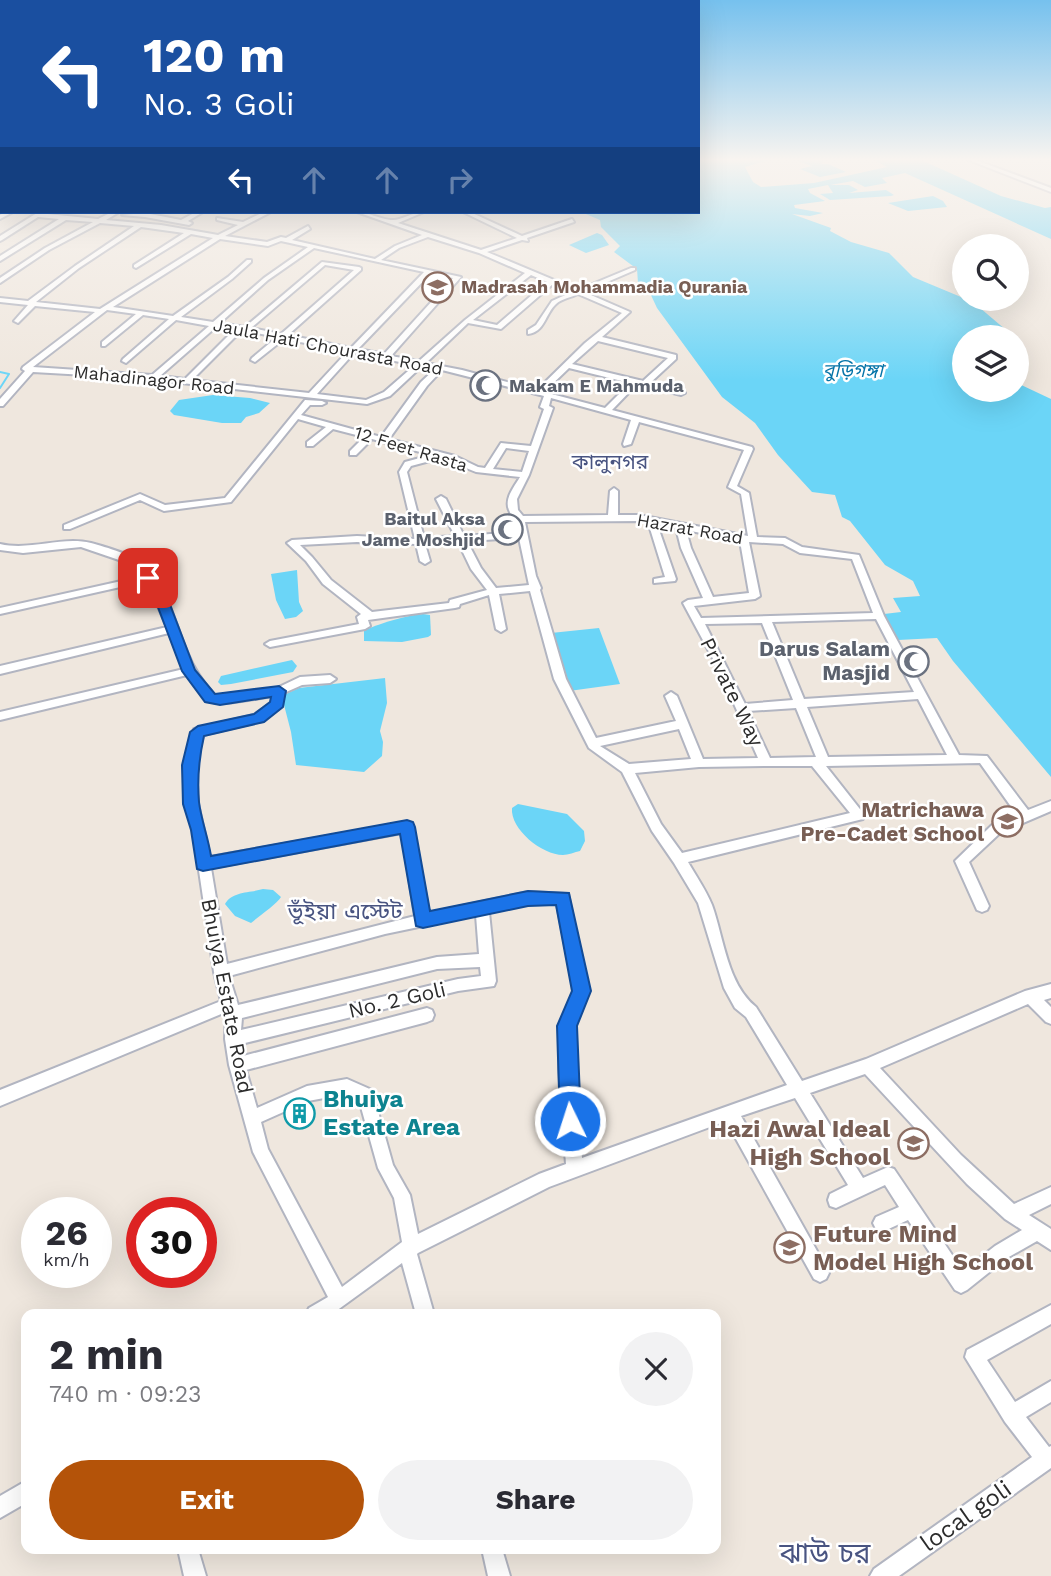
<!DOCTYPE html>
<html lang="en">
<head>
<meta charset="utf-8">
<style>
	body { margin:0; font-family:"Work Sans","Noto Sans Bengali",sans-serif; background:#f2f2f3; color:#2b2b33; height:100vh; display:flex; flex-direction:column; font-size:26px; white-space:nowrap }
	* { box-sizing:border-box; margin:0 }
	p { font-size:23px; color:#7c7c81 }
	.icon { flex:none; width:38px; height:38px; fill:none; stroke:currentColor; stroke-width:2; stroke-linecap:round; stroke-linejoin:round }
	.map { position:relative; flex:1; overflow:hidden }
	.details { position:absolute; left:21px; top:1309px; width:700px; height:245px; display:flex; flex-direction:column; background:#fff; border-radius:14px; box-shadow:0 7px 28px #0002 }
	.details>* { flex:none }
	.top-card { position:absolute; left:0px; top:0px; width:700px; height:214px; box-shadow:0 7px 28px #0002; background:#1a4fa0; color:#fff; overflow:hidden }
	.fabs { position:absolute; left:952px; top:234px; display:grid; gap:14px }
	.fabs a { display:grid; place-items:center; width:77px; height:77px; border-radius:50%; background:#fff; box-shadow:0 7px 28px #0002; font-size:35px }
	.speed { position:absolute; left:21px; top:1197px; display:flex; gap:14px; font-size:35px; font-weight:700; text-align:center }
	.speed>* { display:grid; place-content:center; width:91px; height:91px; border-radius:50%; background:#fff; box-shadow:0 7px 28px #0002; line-height:1 }
	.speed small { font-size:18px; font-weight:400 }
	.speed .limit { border:10px solid #d22; background:#fff; color:#111 }
	.pin { position:absolute; display:grid; place-items:center; width:60px; height:60px; color:#fff; margin:-30px; border-radius:14px; box-shadow:0 4px 10px #0006 }
	.me { position:absolute; width:77px; margin:-38px; rotate:356deg; stroke-linejoin:round; filter:drop-shadow(0 0 5px #0008) }
	.turn { display:flex; align-items:center; gap:24px; height:147px; padding:0 28px; font-size:32px }
	.turn .icon { width:91px; height:91px; stroke-width:2.5 }
	.turn b { display:block; font-size:49px; line-height:60px }
	.lanes { display:flex; align-items:center; height:66px; padding:0 28px; background:#0003; justify-content:center; gap:35px; direction:ltr }
	.lanes .off { opacity:.35 }
	.round { display:grid; place-items:center; flex:none; width:74px; height:74px; border-radius:37px; background:#f2f2f3 }
	.overview { display:flex; align-items:center; justify-content:space-between; height:119px; padding:0 28px }
	h1 { font-size:42px; font-weight:700; line-height:52px }
	.button { display:flex; gap:14px; margin-top:auto; padding:14px 28px }
	.button a { flex:1; height:80px; border-radius:42px; background:#b45309; color:#fff; font-size:28px; font-weight:700; line-height:80px; text-align:center }
	.button a+a { background:#f2f2f3; color:#2b2b33 }
	.map>svg:first-child { display:block }
	.water { fill:#6bd5f7 }
	.lines { fill:none; stroke-linecap:round; stroke-linejoin:round }
	.stream { stroke:#6bd5f7; stroke-width:2 }
	.building { fill:#cac4bd }
	.street-casing { stroke:#b2b5c1; stroke-width:4 }
	.street { fill:#fff; fill-rule:evenodd }
	.route { fill:#1a73e8; stroke:#114b97; stroke-width:2 }
	.labels { text-anchor:middle; stroke-width:5; stroke-linejoin:round; paint-order:stroke }
	.far-education-label { font-size:18px; font-weight:bold; fill:#785e54; stroke:#fff; text-anchor:start }
	.far-street-label { font-size:18px; fill:#2c2c2c; stroke:#fff }
	.far-worship-label { font-size:18px; font-weight:bold; fill:#5b616d; stroke:#fff; text-anchor:start }
	.far-water-label { font-size:19px; font-style:italic; fill:#0574a8; stroke:#fff }
	.far-quarter-label { font-size:21px; fill:#495481; stroke:#fff }
	.worship-label { font-size:21px; font-weight:bold; fill:#5b616d; stroke:#fff; text-anchor:end }
	.street-label { font-size:21px; fill:#2c2c2c; stroke:#fff }
	.education-label { font-size:21px; font-weight:bold; fill:#785e54; stroke:#fff; text-anchor:end }
	.neighbourhood-label { font-size:23px; fill:#495481; stroke:#fff }
	.near-culture-label { font-size:24px; font-weight:bold; fill:#0d838f; stroke:#fff; text-anchor:start }
	.near-education-label { font-size:24px; font-weight:bold; fill:#785e54; stroke:#fff; text-anchor:end }
	.near-street-label { font-size:24px; fill:#2c2c2c; stroke:#fff }
	.near-quarter-label { font-size:28px; fill:#495481; stroke:#fff }
</style>
</head>
<body>
<div class="map">
<svg width="1051" height="1576" viewBox="0 0 1051 1576">
	<rect width="100%" height="100%" fill="#efe7de"/>
	<!-- water -->
	<g class="water">
		<path d="M 698,159 L 772,159 L 745,167 L 753,182 L 761,187 L 814,183 L 887,167 L 872,159 L 919,159 L 1001,196 L 1045,208 L 1051,207 L 1051,239 L 905,173 L 882,178 L 887,183 L 865,187 L 853,181 L 830,185 L 849,185 L 858,190 L 849,193 L 886,190 L 894,195 L 891,196 L 830,200 L 820,194 L 833,193 L 828,185 L 808,189 L 810,193 L 825,201 L 794,205 L 795,208 L 823,213 L 810,216 L 792,214 L 831,228 L 830,231 L 851,242 L 889,253 L 913,277 L 973,302 L 1006,330 L 1002,338 L 964,338 L 964,390 L 1017,390 L 1017,383 L 1051,399 L 1051,777 L 953,661 L 937,638 L 898,640 L 884,614 L 901,612 L 893,598 L 920,596 L 913,581 L 885,565 L 850,521 L 842,517 L 835,495 L 812,492 L 778,455 L 755,423 L 722,397 L 657,308 L 650,293 L 638,283 L 637,269 L 614,252 L 620,246 L 601,227 L 600,220 L 581,212 L 698,212 Z"/>
		<path d="M 804,159 L 833,159 L 823,161 L 821,164 L 828,164 L 846,172 L 820,177 L 800,169 L 812,166 L 798,161 Z"/>
		<path d="M 933,196 L 943,201 L 947,207 L 908,211 L 888,203 Z"/>
		<path d="M 597,233 L 602,235 L 609,245 L 586,253 L 569,245 Z"/>
		<path d="M 213,395 L 250,398 L 270,403 L 259,413 L 246,417 L 241,423 L 222,423 L 174,415 L 170,411 L 179,400 Z"/>
		<path d="M 297,570 L 299,602 L 303,611 L 296,617 L 285,619 L 276,600 L 271,574 Z"/>
		<path d="M 423,614 L 430,615 L 431,635 L 428,637 L 402,642 L 364,641 L 364,631 C 373,625 412,614 423,614 Z"/>
		<path d="M 599,628 L 620,684 L 569,691 L 551,633 Z"/>
		<path d="M 292,660 L 297,666 L 293,672 L 231,684 L 221,685 L 218,682 L 221,676 Z"/>
		<path d="M 385,678 L 387,703 L 380,731 L 383,742 L 382,756 L 364,772 L 296,765 L 291,732 L 283,701 L 286,694 L 299,688 Z"/>
		<path d="M 518,804 L 567,814 L 584,831 L 585,841 L 580,851 C 575,852 568,855 563,855 C 542,855 510,829 512,808 Z"/>
		<path d="M 263,889 L 273,890 L 281,897 C 277,904 259,916 251,923 L 235,916 L 225,904 C 232,891 250,893 263,889 Z"/>
	</g>
	<g class="lines">
		<!-- stream -->
		<path class="stream" d="M 0,372 L 9,374 L 0,388"/>
	</g>
	<!-- building -->
	<path class="building" d="M 309,1103 L 312,1122 L 293,1128 L 290,1112 Z"/>
	<g class="lines">
		<defs>
			<g id="street">
				<path d="M 966,159 L 973,159 L 1051,188 L 1051,192 Z"/>
				<path d="M 2,171 L 2,175 L 0,176 L 0,172 Z"/>
				<path d="M 2,198 L 2,202 L 0,203 L 0,199 Z"/>
				<path d="M 6,212 L 13,212 L 0,219 L 0,215 Z"/>
				<path d="M 112,212 L 119,212 L 106,220 L 161,225 L 218,235 L 238,225 L 217,220 L 217,218 L 243,222 L 264,212 L 271,212 L 225,236 L 267,242 L 281,237 L 286,238 L 308,226 L 310,229 L 292,240 L 375,259 L 395,246 L 422,235 L 357,212 C 369,212 379,219 391,220 C 401,221 412,212 424,212 L 398,223 L 481,250 L 517,238 L 463,212 L 470,212 L 522,236 L 572,219 L 574,222 L 527,238 L 528,241 L 522,240 L 487,252 L 578,290 L 631,268 L 635,268 L 635,270 L 584,292 L 630,312 L 602,337 L 676,355 L 676,359 L 650,383 L 685,393 L 681,395 L 637,384 L 612,410 L 752,447 L 753,449 L 737,486 L 749,493 L 757,537 L 785,538 L 802,547 L 859,555 L 884,616 L 959,755 L 987,756 L 1028,810 L 1051,801 L 1051,811 L 1000,833 L 969,862 L 989,906 L 987,910 L 982,912 L 977,910 L 955,861 L 992,825 L 1017,815 L 980,763 L 826,766 L 863,813 L 865,816 L 863,819 L 688,862 C 696,876 706,890 712,905 C 724,938 727,984 756,1007 L 802,1081 L 866,1059 L 1025,991 L 1051,984 L 1051,998 L 1044,1000 L 1051,1007 L 1051,1024 L 1046,1022 L 1028,1004 L 880,1068 L 961,1155 L 1014,1204 L 1051,1187 L 1051,1204 L 1029,1215 L 1051,1229 L 1051,1250 L 1037,1241 L 1007,1258 L 967,1290 L 961,1293 L 955,1290 L 908,1220 L 882,1232 L 876,1229 L 873,1223 L 876,1217 L 899,1207 L 885,1185 L 836,1208 L 830,1206 L 828,1200 L 830,1194 L 848,1185 L 795,1098 L 741,1116 L 826,1267 L 829,1273 L 826,1279 L 820,1282 L 814,1279 L 726,1121 L 549,1187 L 418,1253 L 417,1254 L 434,1314 L 416,1314 L 402,1263 L 332,1314 L 306,1314 L 309,1308 L 328,1297 L 253,1152 L 229,1065 L 225,1039 L 226,1012 L 0,1106 L 0,1090 L 221,1001 L 214,972 L 193,830 L 186,804 L 184,765 L 194,729 L 254,715 L 272,702 L 273,696 C 251,699 228,706 206,701 L 187,675 L 0,720 L 0,712 L 184,669 L 169,633 L 0,674 L 0,666 L 167,627 L 147,581 L 0,614 L 0,608 L 144,576 L 138,568 L 125,562 L 81,547 L 23,553 L 0,550 L 0,544 C 31,551 61,536 91,543 C 106,547 135,556 147,566 C 165,581 177,631 188,654 C 194,669 203,682 214,695 L 220,696 L 277,688 L 300,677 L 330,675 L 336,679 L 330,683 L 302,685 L 284,693 L 281,707 L 262,721 L 203,735 L 196,765 L 198,804 L 210,857 L 407,822 L 411,823 L 413,827 L 429,913 L 528,892 L 568,894 L 588,991 L 574,1026 L 575,1069 L 582,1158 L 787,1085 L 746,1017 L 735,1008 L 724,988 L 698,903 L 674,863 L 652,831 L 622,772 L 589,748 L 554,679 L 530,591 L 499,594 L 506,629 L 501,632 L 496,629 L 489,595 L 460,604 L 459,607 L 455,608 L 368,620 L 370,626 L 365,629 L 270,647 L 265,644 L 270,641 L 359,624 L 357,617 L 361,614 L 323,584 L 306,561 L 287,543 L 292,540 L 357,536 L 415,539 L 399,472 L 405,462 L 431,455 L 372,439 L 356,455 L 350,455 L 350,451 L 364,437 L 333,429 L 313,446 L 307,446 L 307,442 L 326,427 L 298,419 L 231,502 L 164,511 L 140,500 L 70,529 L 64,529 L 64,525 L 140,494 L 165,505 L 225,498 L 305,400 L 322,401 L 326,403 L 322,405 L 310,405 L 301,415 L 381,437 L 421,382 L 435,369 L 422,366 L 390,396 L 367,404 L 138,378 L 33,372 L 3,406 L 0,406 L 0,399 L 25,371 L 22,369 L 23,367 L 95,312 L 35,306 L 18,323 L 14,321 L 28,305 L 0,302 L 0,298 L 28,301 L 75,266 L 134,226 L 100,223 L 49,250 L 0,283 L 0,278 L 45,248 L 93,222 L 66,220 L 0,261 L 0,256 L 59,219 L 38,217 L 2,240 L 0,241 L 0,236 L 37,213 L 98,219 ZM 141,227 L 184,233 L 134,265 L 134,267 L 136,268 L 191,234 L 213,238 L 100,309 L 36,302 L 79,268 ZM 428,237 L 479,253 L 525,273 L 465,320 L 419,361 L 391,356 L 461,277 L 381,260 L 399,248 ZM 220,239 L 268,246 L 281,241 L 308,247 L 264,278 L 213,322 L 181,317 L 232,279 L 251,262 L 251,260 L 247,260 L 228,277 L 173,316 L 113,307 ZM 314,248 L 424,272 L 351,348 L 288,335 L 361,270 L 361,268 L 359,267 L 322,262 L 245,327 L 220,323 L 268,280 ZM 325,265 L 354,270 L 281,334 L 251,328 ZM 430,274 L 453,278 L 384,354 L 358,349 ZM 531,275 L 547,282 L 497,325 L 473,320 ZM 553,284 L 572,292 L 552,301 L 536,325 L 528,330 L 528,334 C 545,332 545,314 556,304 C 561,299 572,297 578,294 L 622,313 L 585,343 L 537,390 L 462,370 L 426,363 L 468,323 L 501,329 ZM 107,310 L 136,314 L 102,342 L 102,346 L 105,346 L 143,315 L 169,319 L 123,359 L 122,361 L 126,363 L 176,320 L 209,326 L 152,375 L 33,367 ZM 216,327 L 235,329 L 185,379 L 160,376 ZM 242,330 L 277,337 L 252,358 L 251,360 L 255,362 L 284,339 L 348,351 L 309,393 L 192,380 ZM 598,341 L 668,358 L 643,381 L 572,364 ZM 354,353 L 415,365 L 384,392 L 366,400 L 317,394 ZM 569,368 L 630,383 L 605,408 L 544,392 ZM 442,370 L 544,396 L 540,407 L 544,409 L 531,446 L 501,443 L 485,468 L 478,467 L 455,456 L 389,439 L 427,386 ZM 551,398 L 631,420 L 623,444 L 624,446 L 631,444 L 639,422 L 744,450 L 728,487 L 741,494 L 748,536 L 639,515 L 618,515 L 618,491 L 614,488 L 610,491 L 608,515 L 523,516 L 518,510 L 517,499 L 529,475 L 553,408 L 549,406 ZM 506,448 L 529,451 L 522,472 L 493,469 ZM 441,458 L 476,472 L 520,477 C 514,487 504,499 509,510 C 513,520 515,519 518,532 L 464,536 L 446,499 L 441,496 L 436,499 L 455,536 L 424,538 L 407,472 L 411,466 ZM 639,521 L 648,522 L 665,577 L 654,579 L 654,583 L 675,581 L 676,579 L 657,524 L 676,528 L 681,548 L 703,598 L 688,600 L 683,603 L 719,670 L 758,758 L 703,759 L 677,696 L 671,692 L 665,696 L 676,721 L 596,738 L 566,679 L 540,590 L 541,588 L 536,576 L 525,522 ZM 686,530 L 740,541 L 749,593 L 713,597 L 691,548 ZM 519,538 L 529,585 L 496,588 L 481,568 L 467,541 ZM 357,542 L 416,544 L 420,561 L 425,564 L 430,561 L 425,544 L 458,542 L 471,569 L 487,590 L 450,600 L 449,603 L 372,612 L 331,580 L 312,557 L 300,545 ZM 749,542 L 783,544 L 800,553 L 852,559 L 873,613 L 701,618 L 694,606 L 755,599 L 760,596 ZM 876,619 L 914,692 L 804,699 L 772,622 ZM 762,623 L 793,700 L 745,704 L 705,624 ZM 918,699 L 947,755 L 828,757 L 807,707 ZM 796,708 L 816,757 L 770,758 L 748,711 ZM 679,729 L 691,759 L 629,764 L 600,746 ZM 769,766 L 812,766 L 850,813 L 682,853 L 661,824 L 635,773 L 699,767 ZM 402,833 L 415,916 L 227,964 L 211,868 ZM 528,904 L 557,904 L 574,991 L 560,1026 L 559,1069 L 566,1164 L 539,1174 L 418,1234 L 410,1195 L 393,1165 L 372,1090 L 347,1079 L 307,1086 L 257,1108 L 246,1070 L 427,1022 L 432,1020 L 434,1015 L 432,1010 L 427,1008 L 243,1056 L 241,1044 L 458,991 L 494,986 L 496,981 L 489,912 ZM 476,915 L 479,954 L 437,957 L 238,1005 L 229,976 L 385,934 ZM 480,967 L 481,976 L 458,979 L 241,1030 L 242,1018 L 437,969 ZM 865,1074 L 967,1184 L 1005,1219 L 1022,1230 L 995,1246 L 963,1271 L 894,1169 L 888,1167 L 863,1178 L 810,1093 ZM 346,1094 L 359,1100 L 378,1168 L 394,1198 L 402,1242 L 342,1287 L 268,1149 L 261,1122 L 308,1101 Z"/>
				<path d="M 196,212 L 203,212 L 188,221 L 192,223 L 189,225 L 145,217 L 122,215 L 145,213 L 181,220 Z"/>
				<path d="M 1051,1305 L 1051,1324 L 987,1360 L 1015,1402 L 1051,1381 L 1051,1402 L 1026,1417 L 1049,1447 L 1051,1446 L 1051,1468 L 899,1576 L 870,1576 L 874,1569 L 1032,1457 L 1005,1422 L 965,1357 L 967,1350 Z"/>
				<path d="M 26,1481 L 26,1503 L 0,1518 L 0,1496 Z"/>
				<path d="M 178,1549 L 198,1549 L 206,1576 L 184,1576 Z"/>
				<path d="M 482,1549 L 502,1549 L 510,1576 L 488,1576 Z"/>
			</g>
		</defs>
		<!-- street casing -->
		<use href="#street" class="street-casing"/>
		<!-- street -->
		<use href="#street" class="street"/>
	</g>
	<!-- sky -->
	<linearGradient id="sky" x2="0" y2="1"><stop stop-color="#76c1ee"/><stop offset="0.42" stop-color="#f8f4f0"/><stop offset="1" stop-color="#f8f4f0" stop-opacity="0"/></linearGradient>
	<rect width="1051" height="380" fill="url(#sky)"/>
	<!-- route -->
	<path class="route" d="M 148,574 L 152,575 L 169,602 L 195,670 L 215,694 L 279,686 L 286,691 L 283,707 L 264,722 L 204,736 C 199,758 197,778 199,802 C 201,819 208,837 211,856 L 407,820 L 413,822 L 415,827 L 430,911 L 528,891 L 569,893 L 591,991 L 577,1026 L 581,1121 L 578,1129 L 570,1132 L 563,1129 L 560,1121 L 557,1026 L 572,991 L 556,905 L 528,906 L 423,928 L 416,926 L 400,834 L 203,871 L 197,869 L 191,830 L 183,804 L 182,765 L 190,732 L 198,726 L 254,714 L 270,702 L 271,697 L 220,705 L 205,702 L 182,671 L 156,602 L 141,578 Z"/>
	<!-- icons -->
	<defs>
		<symbol id="school-ring" viewBox="-11 -11 22 22"><circle r="9.5" fill="#fff" stroke="#8d6e63" stroke-width="1.5"/><path d="M0-5L7-2L0 1L-7-2ZM-4 1L0 2.5L4 1V4Q0 6-4 4Z" fill="#8d6e63"/></symbol>
		<symbol id="mosque-ring" viewBox="-11 -11 22 22"><circle r="9.5" fill="#fff" stroke="#6b7280" stroke-width="1.5"/><path d="M3.5-4.9A6 6 0 1 0 3.5 4.9A5 5 0 1 1 3.5-4.9Z" fill="#6b7280"/></symbol>
		<symbol id="building-ring" viewBox="-11 -11 22 22"><circle r="9.5" fill="#fff" stroke="#0f9aa8" stroke-width="1.5"/><path d="M-4-6H4V6H1V3H-1V6H-4ZM-2.5-4.3h1.7v1.8h-1.7ZM.8-4.3h1.7v1.8H.8ZM-2.5-1h1.7V.8h-1.7ZM.8-1h1.7V.8H.8Z" fill="#0f9aa8"/></symbol>
	</defs>
	<g fill-rule="evenodd">
		<use href="#school-ring" x="420" y="270" width="35" height="35"/>
		<use href="#mosque-ring" x="468" y="368" width="35" height="35"/>
		<use href="#mosque-ring" x="490" y="512" width="35" height="35"/>
		<use href="#mosque-ring" x="896" y="644" width="35" height="35"/>
		<use href="#school-ring" x="990" y="804" width="35" height="35"/>
		<use href="#building-ring" x="282" y="1096" width="35" height="35"/>
		<use href="#school-ring" x="896" y="1126" width="35" height="35"/>
		<use href="#school-ring" x="772" y="1230" width="35" height="35"/>
	</g>
	<g class="labels">
		<!-- far-education labels -->
		<g class="far-education-label">
			<text x="461" y="293">Madrasah Mohammadia Qurania</text>
		</g>
		<!-- far-street labels -->
		<g class="far-street-label">
			<text transform="translate(328 347) rotate(11)" y="6">Jaula Hati Chourasta Road</text>
			<text transform="translate(154 380) rotate(6)" y="6">Mahadinagor Road</text>
			<text transform="translate(411 449) rotate(17)" y="6">12 Feet Rasta</text>
			<text transform="translate(690 529) rotate(10)" y="6">Hazrat Road</text>
		</g>
		<!-- far-worship labels -->
		<g class="far-worship-label">
			<text x="509" y="392">Makam E Mahmuda</text>
			<text x="485" y="525" text-anchor="end">Baitul Aksa<tspan x="485" dy="21">Jame Moshjid</tspan></text>
		</g>
		<!-- far-water labels -->
		<g class="far-water-label">
			<text x="853" y="377">বুড়িগঙ্গা</text>
		</g>
		<!-- far-quarter labels -->
		<g class="far-quarter-label">
			<text x="610" y="469">কালুনগর</text>
		</g>
		<!-- worship labels -->
		<g class="worship-label">
			<text x="890" y="656">Darus Salam<tspan x="890" dy="24">Masjid</tspan></text>
		</g>
		<!-- street labels -->
		<g class="street-label">
			<text transform="translate(732 692) rotate(64)" y="7">Private Way</text>
			<text transform="translate(227 996) rotate(79)" y="7">Bhuiya Estate Road</text>
			<text transform="translate(397 1000) rotate(-13)" y="7">No. 2 Goli</text>
		</g>
		<!-- education labels -->
		<g class="education-label">
			<text x="984" y="817">Matrichawa<tspan x="984" dy="24">Pre-Cadet School</tspan></text>
		</g>
		<!-- neighbourhood labels -->
		<g class="neighbourhood-label">
			<text x="345" y="919">ভূঁইয়া এস্টেট</text>
		</g>
		<!-- near-culture labels -->
		<g class="near-culture-label">
			<text x="323" y="1107">Bhuiya<tspan x="323" dy="28">Estate Area</tspan></text>
		</g>
		<!-- near-education labels -->
		<g class="near-education-label">
			<text x="890" y="1137">Hazi Awal Ideal<tspan x="890" dy="28">High School</tspan></text>
			<text x="813" y="1242" text-anchor="start">Future Mind<tspan x="813" dy="28">Model High School</tspan></text>
		</g>
		<!-- near-street labels -->
		<g class="near-street-label">
			<text transform="translate(966 1516) rotate(-35)" y="8">local goli</text>
		</g>
		<!-- near-quarter labels -->
		<g class="near-quarter-label">
			<text x="825" y="1563">ঝাউ চর</text>
		</g>
	</g>
</svg>
<div class="fabs">
<a><svg class="icon" aria-label="search" viewBox="0 0 24 24"><circle cx="10" cy="10" r="6"/><path d="M15 15l6 6"/></svg></a>
<a><svg class="icon" aria-label="layers" viewBox="0 0 24 24"><path d="M12 4l9 5-9 5-9-5zM3 14l9 5 9-5"/></svg></a>
</div>
<div class="speed"><div>26<small>km/h</small></div><div class="limit">30</div></div>
<div class="pin" style="left:148px;top:578px;background:#d93025"><svg class="icon" aria-label="arrive" viewBox="0 0 24 24"><path d="M6 21V4h12l-3 4 3 4H6"/></svg></div>
<svg class="me" style="left:570px;top:1121px" viewBox="-20 -20 40 40"><circle r="17" fill="#1a73e8" stroke="#fff" stroke-width="3"/><path d="M0-11L8 9 0 5-8 9z" fill="#fff"/></svg>
<div class="top-card">
<div class="turn"><svg class="icon" aria-label="left" viewBox="0 0 24 24"><path d="M17 20v-9H6M10 6l-5 5 5 5"/></svg><div><b>120 m</b>No. 3 Goli</div></div>
<div class="lanes"><svg class="icon" aria-label="left" viewBox="0 0 24 24"><path d="M17 20v-9H6M10 6l-5 5 5 5"/></svg><svg class="icon off" aria-label="ahead" viewBox="0 0 24 24"><path d="M12 20V5M6 11l6-6 6 6"/></svg><svg class="icon off" aria-label="ahead" viewBox="0 0 24 24"><path d="M12 20V5M6 11l6-6 6 6"/></svg><svg class="icon off" aria-label="right" viewBox="0 0 24 24"><path d="M7 20v-9h11M14 6l5 5-5 5"/></svg></div>
</div>
<section class="details">
<div class="overview"><div><h1>2 min</h1><p>740 m · 09:23</p></div><a class="round"><svg class="icon" aria-label="close" viewBox="0 0 24 24"><path d="M6 6l12 12M18 6L6 18"/></svg></a></div>
<div class="button"><a>Exit</a><a>Share</a></div>
</section>
</div>
</body>
</html>
